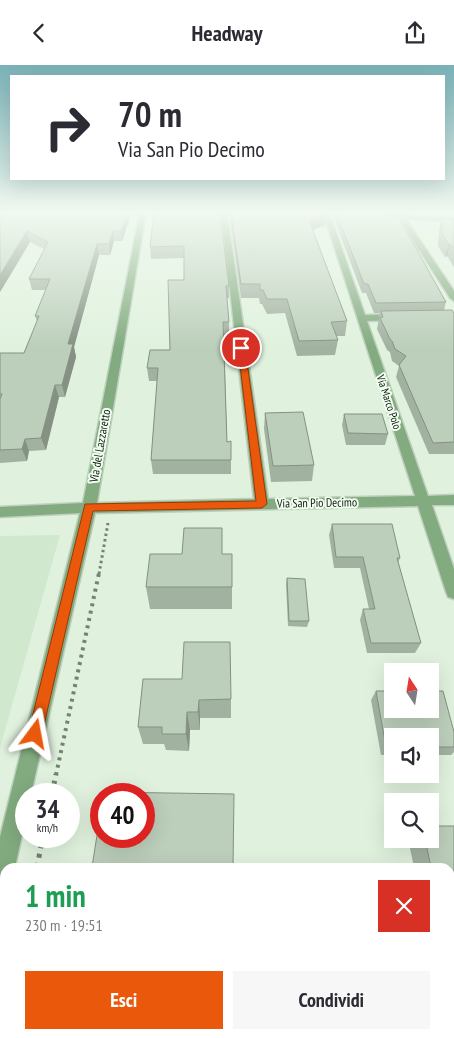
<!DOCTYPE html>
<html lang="it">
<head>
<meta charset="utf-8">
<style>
	body { margin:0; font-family:"PT Sans Narrow",sans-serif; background:#f7f7f7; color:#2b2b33; height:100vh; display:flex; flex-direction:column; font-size:19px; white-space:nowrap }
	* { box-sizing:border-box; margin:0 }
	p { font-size:16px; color:#7c7c81 }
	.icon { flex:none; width:28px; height:28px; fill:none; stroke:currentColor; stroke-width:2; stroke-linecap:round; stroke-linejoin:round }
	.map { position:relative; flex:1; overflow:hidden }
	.side { position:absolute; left:0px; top:798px; width:455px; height:176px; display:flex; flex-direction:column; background:#fff; border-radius:15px 15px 0 0; box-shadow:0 5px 20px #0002 }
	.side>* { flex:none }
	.guide { position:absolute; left:10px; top:10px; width:435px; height:105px; border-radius:0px; box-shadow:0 5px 20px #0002; background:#fff; color:#2b2b33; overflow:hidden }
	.needle { width:32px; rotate:348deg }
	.buttons { position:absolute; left:384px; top:598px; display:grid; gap:10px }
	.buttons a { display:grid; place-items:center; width:55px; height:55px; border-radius:0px; background:#fff; box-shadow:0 5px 20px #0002; font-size:25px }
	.speed { position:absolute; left:15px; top:718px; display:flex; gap:10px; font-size:25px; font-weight:700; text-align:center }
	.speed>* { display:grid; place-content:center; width:65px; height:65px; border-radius:50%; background:#fff; box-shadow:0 5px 20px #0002; line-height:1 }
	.speed small { font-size:12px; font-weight:400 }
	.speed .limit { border:8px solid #d22; background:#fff; color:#111 }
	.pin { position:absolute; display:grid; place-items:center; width:42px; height:42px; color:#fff; margin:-21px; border:2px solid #fff; border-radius:50%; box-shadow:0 1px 5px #0007 }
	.me { position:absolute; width:55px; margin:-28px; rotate:13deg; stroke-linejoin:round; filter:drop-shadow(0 0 4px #0008) }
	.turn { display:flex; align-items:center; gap:18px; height:105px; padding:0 25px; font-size:22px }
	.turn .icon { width:65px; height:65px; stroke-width:2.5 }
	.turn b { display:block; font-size:35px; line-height:42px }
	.round { display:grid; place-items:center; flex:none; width:52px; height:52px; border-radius:0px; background:#f7f7f7 }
	.head { display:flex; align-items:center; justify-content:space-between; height:85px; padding:0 25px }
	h1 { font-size:30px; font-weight:700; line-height:38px; color:#1e9e55 }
	.action { display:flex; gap:10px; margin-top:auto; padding:10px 25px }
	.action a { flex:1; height:58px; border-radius:0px; background:#ea580c; color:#fff; font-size:20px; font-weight:700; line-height:58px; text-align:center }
	.action a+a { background:#f7f7f7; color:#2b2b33 }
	header { display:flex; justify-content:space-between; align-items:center; height:65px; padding:0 25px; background:#fff; font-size:22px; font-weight:700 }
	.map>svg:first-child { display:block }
	.built { fill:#d0e8ce }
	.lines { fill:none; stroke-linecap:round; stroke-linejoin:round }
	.minor-casing { stroke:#bfcfbd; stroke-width:3 }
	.path-far2 { stroke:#758174; stroke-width:3; stroke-dasharray:2.5 3; stroke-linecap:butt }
	.path-far1 { stroke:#758174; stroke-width:4; stroke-dasharray:3 4.5; stroke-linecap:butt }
	.path { stroke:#758174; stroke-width:5; stroke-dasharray:4 5.5; stroke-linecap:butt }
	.minor { fill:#82ab7f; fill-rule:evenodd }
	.wall { fill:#a2b2a1 }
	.shaded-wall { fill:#849183 }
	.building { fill:#bccfbb; stroke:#849183 }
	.route { fill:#ea580c; stroke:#983908 }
	.labels { text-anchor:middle; stroke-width:4; stroke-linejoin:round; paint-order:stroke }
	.far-street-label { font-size:11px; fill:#101610; stroke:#effeee }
	.street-label { font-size:12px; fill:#101610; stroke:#effeee }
</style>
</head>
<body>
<header><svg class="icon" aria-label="back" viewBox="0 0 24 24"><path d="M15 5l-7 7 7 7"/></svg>Headway<svg class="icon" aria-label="share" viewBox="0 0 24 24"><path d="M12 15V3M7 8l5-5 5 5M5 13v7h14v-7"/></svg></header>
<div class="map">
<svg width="454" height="973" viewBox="0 0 454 973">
	<rect width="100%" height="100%" fill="#e0f2de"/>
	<!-- built -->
	<path class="built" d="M 60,470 L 0,683 L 0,471 Z"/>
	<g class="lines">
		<defs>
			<g id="minor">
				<path d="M 140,147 L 146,147 L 97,438 L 254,434 L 221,147 L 227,147 L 268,434 L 415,431 L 323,147 L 329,147 L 365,250 L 399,249 L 404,252 L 399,255 L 367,256 L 428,431 L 454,430 L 454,440 L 432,440 L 454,504 L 454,534 L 448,532 L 446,527 L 418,441 L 95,448 L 31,729 L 26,729 L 26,752 L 15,802 L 5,802 L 5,827 L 0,829 L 0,772 L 80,448 L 0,452 L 0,442 L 83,438 Z"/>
				<path d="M 368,148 L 454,153 L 454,157 L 406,154 L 454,226 L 454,236 L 450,233 L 399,154 L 366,151 L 364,150 Z"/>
			</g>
		</defs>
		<!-- minor casing -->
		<use href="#minor" class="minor-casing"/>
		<!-- path-far2 -->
		<path class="path-far2" d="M 99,509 L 108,458"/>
		<!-- path-far1 -->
		<path class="path-far1" d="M 56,710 L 99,508"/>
		<!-- path -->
		<g class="path">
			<path d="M 52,729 L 56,709"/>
			<path d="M 37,802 L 43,771"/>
			<path d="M 0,973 L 5,952"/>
		</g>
		<!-- minor -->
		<use href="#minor" class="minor"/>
	</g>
	<!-- wall -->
	<g class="wall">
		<path d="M 0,147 L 132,147 L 122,176 L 114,176 L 110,190 L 99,190 L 74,282 L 76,292 L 65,332 L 59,332 L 46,385 L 29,386 L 27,396 L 0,398 L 0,288 L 24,288 L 37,256 L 35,251 L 46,225 L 32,225 L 29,214 L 44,184 L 30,177 L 0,227 Z"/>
		<path d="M 154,147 L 229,221 L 229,233 L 227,233 L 229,257 L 229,270 L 224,270 L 227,377 L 231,395 L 231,409 L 153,409 L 151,395 L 157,316 L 149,316 L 147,303 L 170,285 L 184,215 L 184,193 L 151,194 L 150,182 Z"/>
		<path d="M 229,147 L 327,147 L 325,160 L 313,165 L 347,256 L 345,271 L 336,271 L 338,275 L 335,290 L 297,291 L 285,248 L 267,249 L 262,239 L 260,239 L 259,233 L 241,233 Z"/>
		<path d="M 333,147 L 389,147 L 388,153 L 446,237 L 444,245 L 454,248 L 454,389 L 429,389 L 396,312 L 399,301 L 392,296 L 390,287 L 387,285 L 377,264 L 380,248 L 374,248 L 366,228 L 362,228 L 333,151 Z"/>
		<path d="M 442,153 L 454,154 L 454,202 L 447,191 L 445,192 L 438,181 L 439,164 Z"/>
		<path d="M 265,348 L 314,400 L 312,416 L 271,417 L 264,364 Z"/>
		<path d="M 344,349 L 388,369 L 385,380 L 346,380 L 342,360 Z"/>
		<path d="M 332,459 L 400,493 L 398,498 L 421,578 L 415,588 L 367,588 L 360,555 L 363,544 L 369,544 L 360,503 L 334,503 L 329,470 Z"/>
		<path d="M 182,489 L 232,489 L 232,544 L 150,544 L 146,522 Z"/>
		<path d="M 287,513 L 309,556 L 307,562 L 288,561 L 286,519 Z"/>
		<path d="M 143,614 L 231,634 L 231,653 L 200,653 L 200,665 L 190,665 L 189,686 L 166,685 L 164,679 L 143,679 L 138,662 Z"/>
		<path d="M 376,626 L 454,667 L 454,687 L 451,690 L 430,690 L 430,671 L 392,671 L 392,690 L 381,690 L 371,635 Z"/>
		<path d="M 454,761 L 454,973 L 447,973 L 446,969 L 450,969 L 450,802 L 414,802 L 408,774 L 430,774 Z"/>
	</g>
	<!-- shaded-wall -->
	<g class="shaded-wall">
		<path d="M 127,147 L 132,147 L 122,176 L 121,166 Z"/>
		<path d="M 327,148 L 325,160 L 308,167 L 309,155 Z"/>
		<path d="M 27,166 L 30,177 L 0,227 L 0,210 Z"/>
		<path d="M 113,166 L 114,176 L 110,190 L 109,179 Z"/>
		<path d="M 97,179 L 99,190 L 74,282 L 76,292 L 65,332 L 62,320 L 68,279 Z"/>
		<path d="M 450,179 L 447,191 L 445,192 L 449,180 Z"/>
		<path d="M 55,320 L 59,332 L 46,385 L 41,373 Z"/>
		<path d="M 25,374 L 29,386 L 27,396 L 22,384 Z"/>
		<path d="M 199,635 L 200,653 L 200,665 L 198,647 Z"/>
		<path d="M 187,647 L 190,665 L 189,686 L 186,669 Z"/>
	</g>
	<!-- building -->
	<g class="building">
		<path d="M 0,147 L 127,147 L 121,166 L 113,166 L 109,179 L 97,179 L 68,279 L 73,279 L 62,320 L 55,320 L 41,373 L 25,374 L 22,384 L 0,385 L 0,334 L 2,329 L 0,329 L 0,288 L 24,288 L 39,251 L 35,251 L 50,214 L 29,214 L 48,177 L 27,166 L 0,210 Z"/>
		<path d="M 154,147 L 220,147 L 229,221 L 226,221 L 229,257 L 223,257 L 227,377 L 231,376 L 231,395 L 151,395 L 158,303 L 147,303 L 150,285 L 170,285 L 168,215 L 184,215 L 184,181 L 150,182 Z"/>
		<path d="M 231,147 L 327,147 L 327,148 L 309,155 L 347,256 L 331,257 L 338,275 L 299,276 L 287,234 L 267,234 L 263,225 L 260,225 L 260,219 L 241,219 Z"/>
		<path d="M 336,147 L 389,147 L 388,153 L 399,153 L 446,237 L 376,238 L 368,219 L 364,219 Z"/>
		<path d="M 442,153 L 454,154 L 454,184 L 450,179 L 449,180 L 442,169 Z"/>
		<path d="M 452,245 L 454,248 L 454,377 L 433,378 L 399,300 L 406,291 L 395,284 L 392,276 L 390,274 L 380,253 L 383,252 L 381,246 Z"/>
		<path d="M 303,347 L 314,400 L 273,401 L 265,348 Z"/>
		<path d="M 344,349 L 382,349 L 388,369 L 348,368 Z"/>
		<path d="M 332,459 L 392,459 L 400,493 L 397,493 L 421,578 L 371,578 L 363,544 L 375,544 L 363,492 L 336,492 Z"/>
		<path d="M 184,463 L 222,463 L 222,489 L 232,489 L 232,522 L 146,522 L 150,489 L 182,489 Z"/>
		<path d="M 287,513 L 305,514 L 309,556 L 289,556 Z"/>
		<path d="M 184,577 L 230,577 L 231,634 L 199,635 L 198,647 L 187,647 L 186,669 L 162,669 L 162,662 L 138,662 L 143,614 L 182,614 Z"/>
		<path d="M 376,626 L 392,626 L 392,644 L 430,644 L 430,626 L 443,626 L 454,667 L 454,682 L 430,682 L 430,671 L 392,671 L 392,682 L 386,682 Z"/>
		<path d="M 104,727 L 234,729 L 233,802 L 92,802 L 101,745 L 101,771 L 144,771 L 144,729 L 104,729 Z"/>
		<path d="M 430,761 L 454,761 L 454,910 L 450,892 L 450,802 L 431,802 L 425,774 L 430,774 Z"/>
		<path d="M 68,969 L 306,969 L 307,973 L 67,973 Z"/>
	</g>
	<!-- sky -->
	<linearGradient id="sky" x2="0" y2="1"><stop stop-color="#79b2b8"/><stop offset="0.52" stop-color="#f1f9f0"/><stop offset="1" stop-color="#f1f9f0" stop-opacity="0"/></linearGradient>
	<rect width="454" height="283" fill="url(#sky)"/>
	<!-- route -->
	<path class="route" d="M 241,281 L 245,283 L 267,439 L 262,443 L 93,446 L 42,669 L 40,674 L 35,676 L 30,674 L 28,669 L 85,439 L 256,436 L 238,283 Z"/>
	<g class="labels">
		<!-- far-street labels -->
		<g class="far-street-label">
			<text transform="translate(389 337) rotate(72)" y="4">Via Marco Polo</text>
		</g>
		<!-- street labels -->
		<g class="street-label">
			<text transform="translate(100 381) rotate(-80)" y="4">Via del Lazzaretto</text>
			<text transform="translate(317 438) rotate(-1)" y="4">Via San Pio Decimo</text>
		</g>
	</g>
</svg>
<div class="buttons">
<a><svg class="needle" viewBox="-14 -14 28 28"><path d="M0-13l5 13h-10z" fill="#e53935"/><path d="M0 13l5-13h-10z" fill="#7c7c81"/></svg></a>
<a><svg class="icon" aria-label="sound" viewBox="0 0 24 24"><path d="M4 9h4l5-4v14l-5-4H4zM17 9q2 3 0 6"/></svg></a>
<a><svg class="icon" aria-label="search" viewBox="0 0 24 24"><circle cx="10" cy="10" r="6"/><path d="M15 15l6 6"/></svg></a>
</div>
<div class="speed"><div>34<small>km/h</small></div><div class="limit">40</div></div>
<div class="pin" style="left:241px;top:283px;background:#d93025"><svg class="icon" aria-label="arrive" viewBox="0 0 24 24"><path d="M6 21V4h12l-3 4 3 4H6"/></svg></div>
<svg class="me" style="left:35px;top:669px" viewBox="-20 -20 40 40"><path d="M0-17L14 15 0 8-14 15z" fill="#ea580c" stroke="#fff" stroke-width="4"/></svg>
<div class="guide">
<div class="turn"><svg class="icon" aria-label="right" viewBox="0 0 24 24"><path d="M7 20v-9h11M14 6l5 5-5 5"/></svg><div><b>70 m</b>Via San Pio Decimo</div></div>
</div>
<section class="side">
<div class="head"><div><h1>1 min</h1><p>230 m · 19:51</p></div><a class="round" style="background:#d93025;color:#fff"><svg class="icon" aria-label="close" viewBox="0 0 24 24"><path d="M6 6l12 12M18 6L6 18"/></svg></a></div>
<div class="action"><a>Esci</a><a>Condividi</a></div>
</section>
</div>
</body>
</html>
